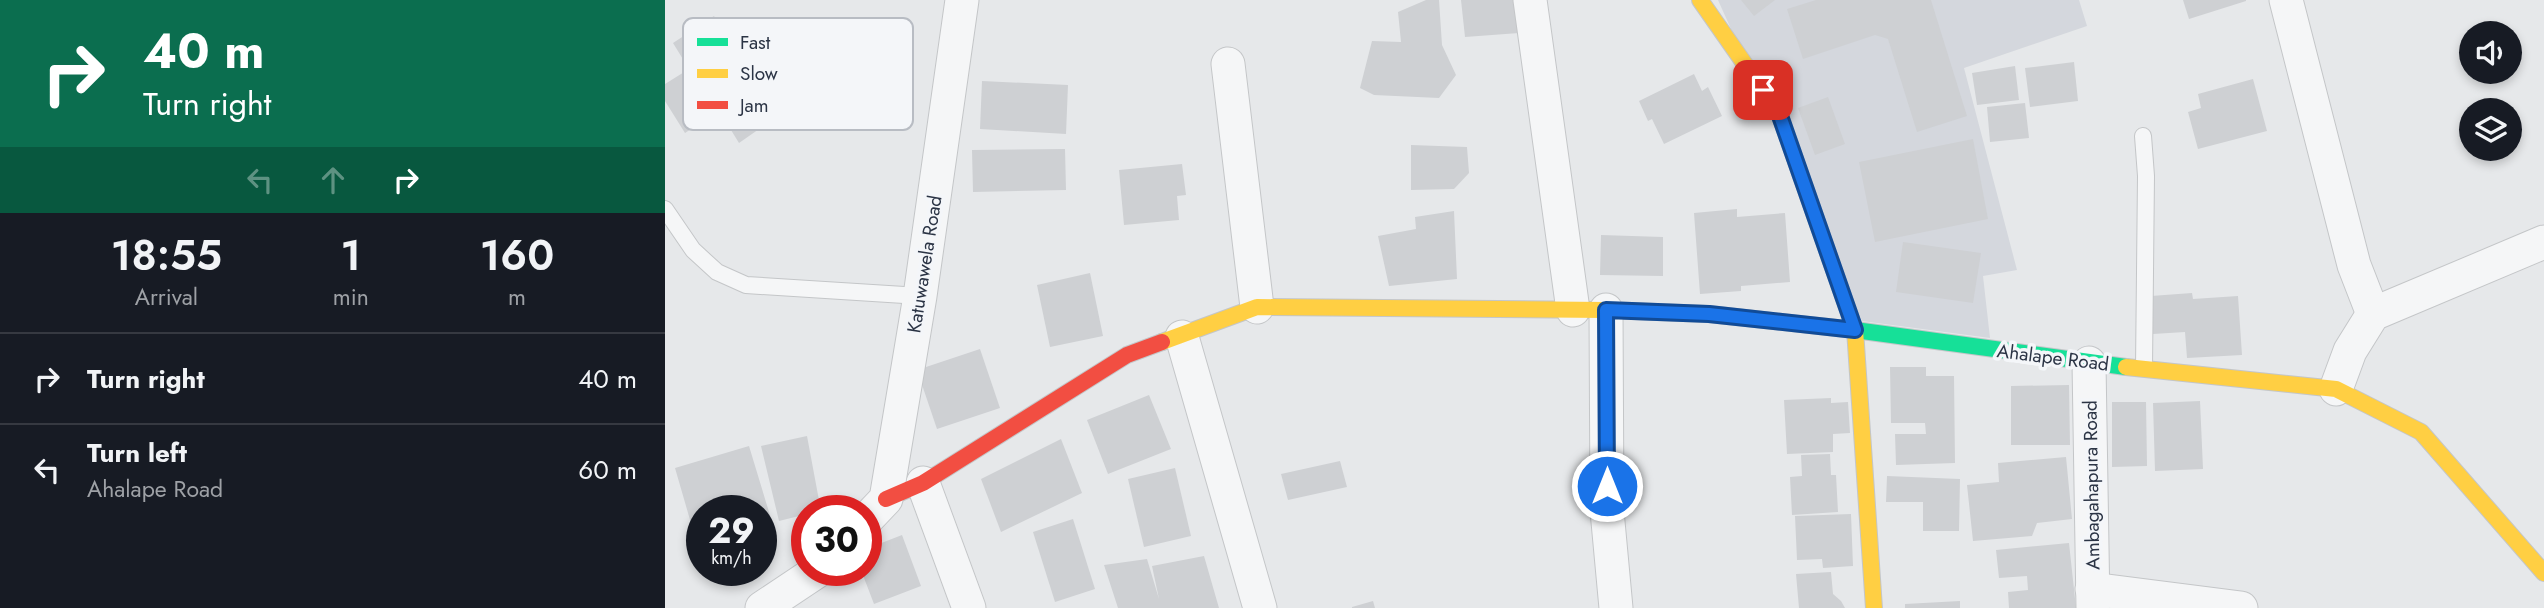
<!DOCTYPE html>
<html lang="en">
<head>
<meta charset="utf-8">
<style>
	body { margin:0; font-family:Jost,sans-serif; background:#20242c; color:#f1f3f6; height:100vh; display:flex; flex-direction:column; font-size:26px; white-space:nowrap }
	* { box-sizing:border-box; margin:0 }
	p { font-size:23px; color:#9ea1a6 }
	.icon { flex:none; width:38px; height:38px; fill:none; stroke:currentColor; stroke-width:2; stroke-linecap:round; stroke-linejoin:round }
	.map { position:relative; flex:1; overflow:hidden }
	.drawer { display:flex; flex-direction:column; background:#171b24; width:665px }
	.drawer>* { flex:none }
	.top-card { background:#0b6e4f; color:#fff; overflow:hidden }
	.fabs { position:absolute; left:1794px; top:21px; display:grid; gap:14px }
	.fabs a { display:grid; place-items:center; width:63px; height:63px; border-radius:50%; background:#171b24; box-shadow:0 4px 10px #0003; font-size:35px }
	.speed { position:absolute; left:21px; top:495px; display:flex; gap:14px; font-size:35px; font-weight:700; text-align:center }
	.speed>* { display:grid; place-content:center; width:91px; height:91px; border-radius:50%; background:#171b24; box-shadow:0 4px 10px #0003; line-height:1 }
	.speed small { font-size:18px; font-weight:400 }
	.speed .limit { border:10px solid #d22; background:#fff; color:#111 }
	.pin { position:absolute; display:grid; place-items:center; width:60px; height:60px; color:#fff; margin:-30px; border-radius:14px; box-shadow:0 4px 10px #0006 }
	.me { position:absolute; width:77px; margin:-38px; rotate:0deg; stroke-linejoin:round; filter:drop-shadow(0 0 5px #0008) }
	.turn { display:flex; align-items:center; gap:24px; height:147px; padding:0 28px; font-size:32px }
	.turn .icon { width:91px; height:91px; stroke-width:2.5 }
	.turn b { display:block; font-size:49px; line-height:60px }
	.lanes { display:flex; align-items:center; height:66px; padding:0 28px; background:#0003; justify-content:center; gap:35px; direction:ltr }
	.lanes .off { opacity:.35 }
	.eta { display:flex; justify-content:space-evenly; align-items:center; height:119px; text-align:center }
	.eta b { font-size:42px; font-weight:600; line-height:49px }
	ul { padding:0; list-style:none }
	li { display:flex; align-items:center; gap:21px; height:91px; padding:0 28px; border-top:2px solid #363941 }
	li div { flex:1 }
	li b { display:block; font-size:26px }
	li em { font-style:normal }
	main { display:flex; flex:1; min-height:0 }
	.map>svg:first-child { display:block }
	.built { fill:#d4d7dd }
	.building { fill:#ced0d3 }
	.lines { fill:none; stroke-linecap:round; stroke-linejoin:round }
	.lane-casing { stroke:#c4c6c8; stroke-width:18 }
	.street-casing { stroke:#c4c6c8; stroke-width:35 }
	.fast-casing { stroke:#c4c6c8; stroke-width:18 }
	.slow-casing { stroke:#c4c6c8; stroke-width:18 }
	.jam-casing { stroke:#c4c6c8; stroke-width:18 }
	.lane { stroke:#f5f6f7; stroke-width:16 }
	.street { stroke:#f5f6f7; stroke-width:33 }
	.fast { stroke:#16e098; stroke-width:16 }
	.slow { stroke:#ffcf43; stroke-width:16 }
	.jam { stroke:#f24e42; stroke-width:16 }
	.route-casing { stroke:#114b97; stroke-width:18 }
	.route { stroke:#1a73e8; stroke-width:12 }
	.labels { text-anchor:middle; stroke-width:7; stroke-linejoin:round; paint-order:stroke }
	.street-label { font-size:19px; fill:#2b3445; stroke:#f4f6f9 }
	.key { fill:#f4f6f9; stroke:#b8bcc3; stroke-width:2 }
	.key-label { font-size:19px; fill:#2b3445 }
</style>
</head>
<body>
<main>
<section class="drawer">
<div class="top-card">
<div class="turn"><svg class="icon" aria-label="right" viewBox="0 0 24 24"><path d="M7 20v-9h11M14 6l5 5-5 5"/></svg><div><b>40 m</b>Turn right</div></div>
<div class="lanes"><svg class="icon off" aria-label="left" viewBox="0 0 24 24"><path d="M17 20v-9H6M10 6l-5 5 5 5"/></svg><svg class="icon off" aria-label="ahead" viewBox="0 0 24 24"><path d="M12 20V5M6 11l6-6 6 6"/></svg><svg class="icon" aria-label="right" viewBox="0 0 24 24"><path d="M7 20v-9h11M14 6l5 5-5 5"/></svg></div>
</div>
<div class="eta">
<div><b>18:55</b><p>Arrival</p></div>
<div><b>1</b><p>min</p></div>
<div><b>160</b><p>m</p></div>
</div>
<ul>
<li><svg class="icon" aria-label="right" viewBox="0 0 24 24"><path d="M7 20v-9h11M14 6l5 5-5 5"/></svg><div><b>Turn right</b></div><em>40 m</em></li>
<li><svg class="icon" aria-label="left" viewBox="0 0 24 24"><path d="M17 20v-9H6M10 6l-5 5 5 5"/></svg><div><b>Turn left</b><p>Ahalape Road</p></div><em>60 m</em></li>
</ul>
</section>
<div class="map">
<svg width="1879" height="608" viewBox="0 0 1879 608">
	<rect width="100%" height="100%" fill="#e6e8ea"/>
	<!-- built -->
	<path class="built" d="M 1053,0 L 1414,0 L 1422,26 L 1299,68 L 1352,270 L 1318,276 L 1325,338 L 1197,321 Z"/>
	<!-- building -->
	<g class="building">
		<path d="M 761,0 L 774,0 L 777,45 L 791,75 L 774,98 L 709,95 L 695,88 L 707,41 L 736,42 L 733,12 Z"/>
		<path d="M 796,0 L 851,0 L 854,33 L 800,37 Z"/>
		<path d="M 1076,0 L 1110,0 L 1089,16 Z"/>
		<path d="M 1151,0 L 1266,0 L 1302,116 L 1252,132 L 1223,39 L 1210,35 L 1138,59 L 1122,9 Z"/>
		<path d="M 1518,0 L 1581,0 L 1581,1 L 1524,19 Z"/>
		<path d="M 49,16 L 66,44 L 80,35 L 113,88 L 84,106 L 97,127 L 74,143 L 58,117 L 47,124 L 43,118 L 20,133 L 0,101 L 0,84 L 24,69 L 8,43 Z"/>
		<path d="M 1409,62 L 1413,101 L 1365,107 L 1360,68 Z"/>
		<path d="M 1350,66 L 1354,100 L 1312,105 L 1307,73 Z"/>
		<path d="M 1029,74 L 1037,91 L 1043,87 L 1057,116 L 999,144 L 987,119 L 983,121 L 974,101 Z"/>
		<path d="M 1588,79 L 1602,131 L 1533,149 L 1523,112 L 1536,108 L 1533,94 Z"/>
		<path d="M 317,81 L 403,85 L 401,134 L 315,129 Z"/>
		<path d="M 1163,97 L 1180,144 L 1150,155 L 1133,108 Z"/>
		<path d="M 1360,103 L 1364,138 L 1325,142 L 1322,107 Z"/>
		<path d="M 1308,139 L 1323,219 L 1210,242 L 1194,162 Z"/>
		<path d="M 746,145 L 802,147 L 804,173 L 789,189 L 746,190 Z"/>
		<path d="M 400,149 L 401,190 L 308,192 L 307,150 Z"/>
		<path d="M 517,164 L 521,195 L 512,196 L 514,220 L 459,225 L 454,170 Z"/>
		<path d="M 1072,209 L 1072,217 L 1120,213 L 1125,282 L 1076,286 L 1076,291 L 1035,294 L 1029,213 Z"/>
		<path d="M 789,211 L 792,279 L 724,286 L 713,236 L 751,229 L 750,217 Z"/>
		<path d="M 936,235 L 998,237 L 998,276 L 935,275 Z"/>
		<path d="M 1238,242 L 1316,253 L 1308,303 L 1231,292 Z"/>
		<path d="M 425,273 L 438,336 L 385,347 L 372,285 Z"/>
		<path d="M 1527,293 L 1528,299 L 1573,296 L 1577,355 L 1522,358 L 1520,332 L 1488,334 L 1486,296 Z"/>
		<path d="M 315,349 L 335,408 L 272,429 L 252,370 Z"/>
		<path d="M 1225,367 L 1261,367 L 1261,376 L 1289,376 L 1290,463 L 1231,465 L 1230,434 L 1261,434 L 1260,423 L 1226,423 Z"/>
		<path d="M 1404,385 L 1405,445 L 1346,445 L 1346,386 Z"/>
		<path d="M 484,395 L 506,449 L 443,474 L 422,420 Z"/>
		<path d="M 1166,398 L 1166,403 L 1183,402 L 1185,433 L 1168,434 L 1168,452 L 1122,454 L 1119,400 Z"/>
		<path d="M 1535,401 L 1538,469 L 1490,471 L 1488,403 Z"/>
		<path d="M 1447,402 L 1481,402 L 1482,466 L 1447,467 Z"/>
		<path d="M 142,436 L 156,511 L 142,511 L 142,514 L 114,521 L 96,446 Z"/>
		<path d="M 396,439 L 417,493 L 336,532 L 316,479 Z"/>
		<path d="M 84,446 L 107,522 L 96,525 L 96,511 L 37,511 L 37,543 L 32,544 L 10,468 Z"/>
		<path d="M 1165,454 L 1166,475 L 1171,475 L 1173,512 L 1127,515 L 1125,477 L 1137,476 L 1136,455 Z"/>
		<path d="M 1401,457 L 1407,519 L 1372,523 L 1367,536 L 1308,541 L 1302,485 L 1334,482 L 1333,463 Z"/>
		<path d="M 675,461 L 682,487 L 623,500 L 616,474 Z"/>
		<path d="M 510,468 L 526,536 L 479,547 L 463,479 Z"/>
		<path d="M 1222,476 L 1295,479 L 1294,531 L 1258,531 L 1258,502 L 1221,502 Z"/>
		<path d="M 1186,514 L 1188,566 L 1158,568 L 1157,559 L 1132,560 L 1130,516 Z"/>
		<path d="M 408,519 L 430,589 L 390,602 L 368,532 Z"/>
		<path d="M 237,535 L 256,586 L 209,604 L 196,570 L 201,570 L 201,549 Z"/>
		<path d="M 1404,543 L 1411,608 L 1344,608 L 1343,592 L 1363,590 L 1362,576 L 1334,578 L 1331,550 Z"/>
		<path d="M 539,556 L 554,608 L 453,608 L 439,565 L 482,559 L 494,599 L 487,566 Z"/>
		<path d="M 1166,572 L 1168,594 L 1176,601 L 1180,608 L 1134,608 L 1131,574 Z"/>
		<path d="M 708,601 L 710,608 L 687,608 L 687,607 Z"/>
		<path d="M 1295,601 L 1295,608 L 1240,608 L 1240,604 Z"/>
	</g>
	<g class="lines">
		<defs>
			<g id="lane">
				<path d="M 1478,136 L 1481,176 L 1479,368"/>
				<path d="M 0,209 L 28,250 L 52,272 L 81,285 L 255,296"/>
			</g>
			<g id="street">
				<path d="M 865,0 L 908,310"/>
				<path d="M 1621,0 L 1689,265 L 1708,314"/>
				<path d="M 563,64 L 592,307"/>
				<path d="M 941,310 L 942,511 L 951,608"/>
				<path d="M 517,337 L 595,608"/>
				<path d="M 1424,363 L 1428,608"/>
				<path d="M 1671,389 L 1685,351 L 1708,314 L 1879,242"/>
				<path d="M 258,483 L 304,608"/>
				<path d="M 201,520 L 221,499 L 255,296 L 297,0"/>
				<path d="M 1427,589 L 1576,608"/>
				<path d="M 97,608 L 154,570"/>
			</g>
			<path id="fast" d="M 940,310 L 1044,314 L 1190,330 L 1461,367"/>
			<g id="slow">
				<path d="M 1035,0 L 1114,113 L 1190,330 L 1209,608"/>
				<path d="M 497,342 L 592,307 L 940,310"/>
				<path d="M 1461,367 L 1671,389 L 1756,432 L 1879,573"/>
			</g>
			<path id="jam" d="M 221,499 L 258,483 L 462,355 L 497,342"/>
		</defs>
		<!-- lane casing -->
		<use href="#lane" class="lane-casing"/>
		<!-- street casing -->
		<use href="#street" class="street-casing"/>
		<!-- fast casing -->
		<use href="#fast" class="fast-casing"/>
		<!-- slow casing -->
		<use href="#slow" class="slow-casing"/>
		<!-- jam casing -->
		<use href="#jam" class="jam-casing"/>
		<!-- lane -->
		<use href="#lane" class="lane"/>
		<!-- street -->
		<use href="#street" class="street"/>
		<!-- fast -->
		<use href="#fast" class="fast"/>
		<!-- slow -->
		<use href="#slow" class="slow"/>
		<!-- jam -->
		<use href="#jam" class="jam"/>
	</g>
	<g class="lines">
		<defs>
			<path id="route" d="M 942,486 L 941,310 L 1044,314 L 1190,330 L 1114,113 L 1098,90"/>
		</defs>
		<!-- route casing -->
		<use href="#route" class="route-casing"/>
		<!-- route -->
		<use href="#route" class="route"/>
	</g>
	<g class="labels">
		<!-- street labels -->
		<g class="street-label">
			<text transform="translate(259 264) rotate(-81)" y="7">Katuwawela Road</text>
			<text transform="translate(1388 357) rotate(7)" y="7">Ahalape Road</text>
			<text transform="translate(1426 485) rotate(-91)" y="7">Ambagahapura Road</text>
		</g>
	</g>
	<!-- legend -->
	<rect x="18" y="18" width="230" height="112" rx="10" class="key"/>
	<rect x="32" y="38" width="31" height="8" fill="#16e098"/>
	<rect x="32" y="69" width="31" height="9" fill="#ffcf43"/>
	<rect x="32" y="101" width="31" height="8" fill="#f24e42"/>
	<g class="key-label">
		<text x="75" y="49">Fast</text>
		<text x="75" y="80">Slow</text>
		<text x="75" y="112">Jam</text>
	</g>
</svg>
<div class="fabs">
<a><svg class="icon" aria-label="sound" viewBox="0 0 24 24"><path d="M4 9h4l5-4v14l-5-4H4zM17 9q2 3 0 6"/></svg></a>
<a><svg class="icon" aria-label="layers" viewBox="0 0 24 24"><path d="M12 4l9 5-9 5-9-5zM3 14l9 5 9-5"/></svg></a>
</div>
<div class="speed"><div>29<small>km/h</small></div><div class="limit">30</div></div>
<div class="pin" style="left:1098px;top:90px;background:#d93025"><svg class="icon" aria-label="arrive" viewBox="0 0 24 24"><path d="M6 21V4h12l-3 4 3 4H6"/></svg></div>
<svg class="me" style="left:942px;top:486px" viewBox="-20 -20 40 40"><circle r="17" fill="#1a73e8" stroke="#fff" stroke-width="3"/><path d="M0-11L8 9 0 5-8 9z" fill="#fff"/></svg>
</div>
</main>
</body>
</html>
